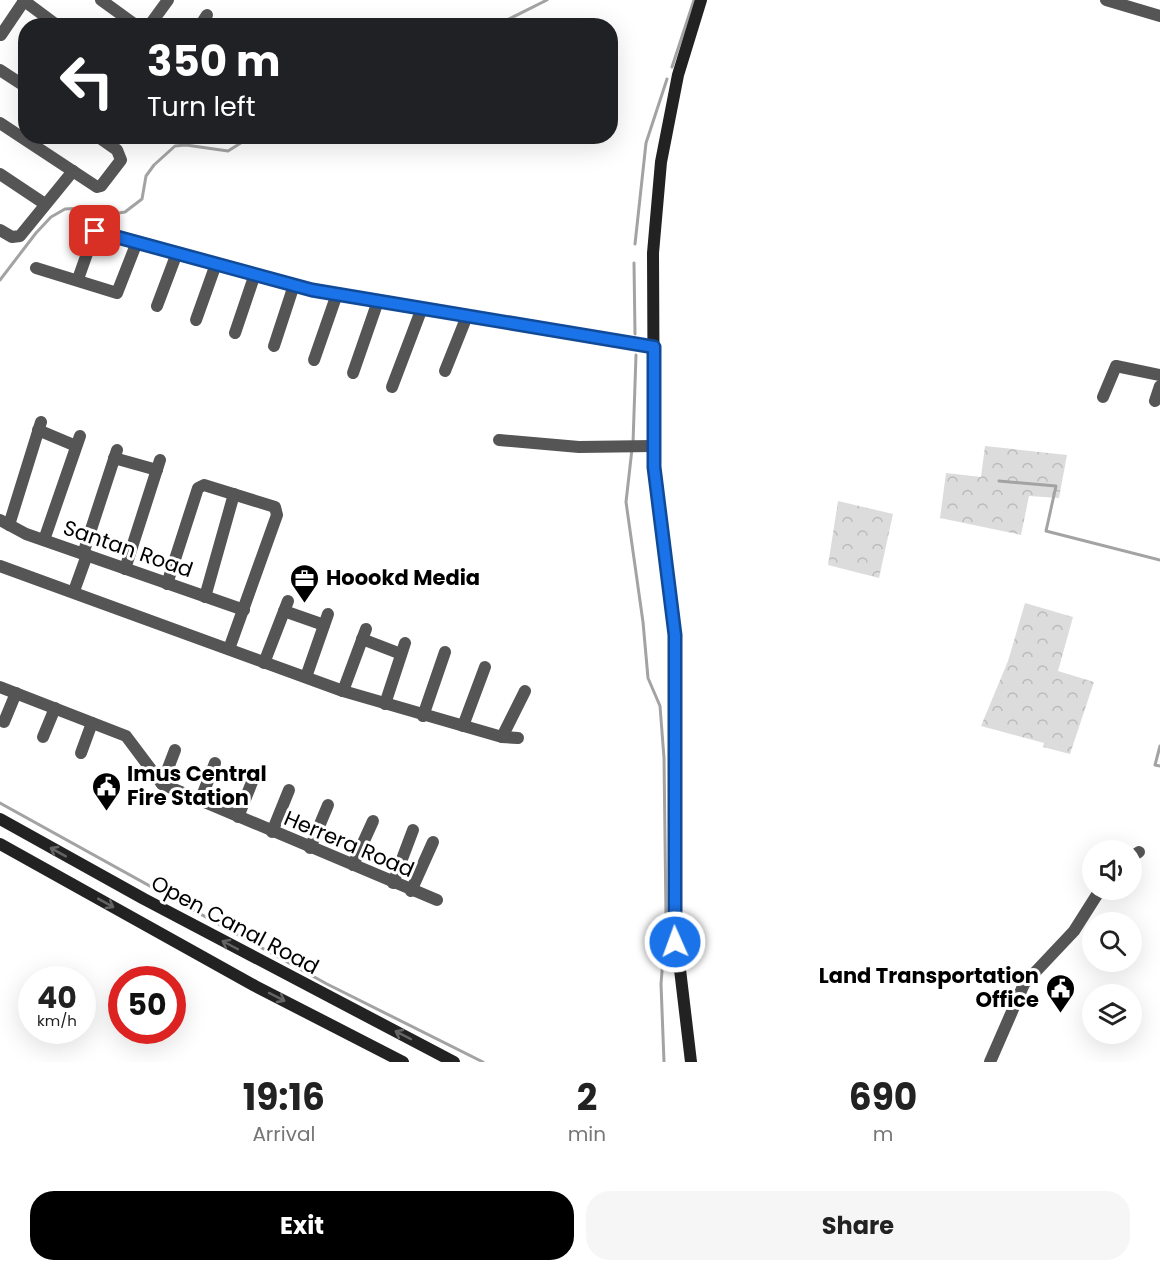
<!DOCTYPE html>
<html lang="en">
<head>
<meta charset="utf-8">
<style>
	body { margin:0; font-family:Poppins,sans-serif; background:#f6f6f6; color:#222; height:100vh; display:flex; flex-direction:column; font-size:22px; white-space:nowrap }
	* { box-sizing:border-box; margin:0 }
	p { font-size:20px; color:#767676 }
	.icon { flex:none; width:33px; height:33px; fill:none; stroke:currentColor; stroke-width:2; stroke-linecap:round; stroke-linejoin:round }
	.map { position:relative; height:1062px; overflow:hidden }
	.sheet { display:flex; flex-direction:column; background:#fff; flex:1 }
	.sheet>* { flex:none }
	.top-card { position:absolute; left:18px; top:18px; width:600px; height:126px; border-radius:24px; box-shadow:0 6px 24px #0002; background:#202124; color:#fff; overflow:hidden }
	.controls { position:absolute; left:1082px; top:840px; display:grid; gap:12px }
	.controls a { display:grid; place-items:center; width:60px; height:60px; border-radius:50%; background:#fff; box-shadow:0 6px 24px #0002; font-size:30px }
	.speed { position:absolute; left:18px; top:966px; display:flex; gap:12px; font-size:30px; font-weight:700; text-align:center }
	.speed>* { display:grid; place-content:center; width:78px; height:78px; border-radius:50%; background:#fff; box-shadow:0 6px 24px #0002; line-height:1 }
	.speed small { font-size:15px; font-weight:400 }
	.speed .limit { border:9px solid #d22; background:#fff; color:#111 }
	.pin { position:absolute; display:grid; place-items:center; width:51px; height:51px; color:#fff; margin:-26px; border-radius:12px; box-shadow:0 3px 9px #0006 }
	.me { position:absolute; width:66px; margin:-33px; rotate:358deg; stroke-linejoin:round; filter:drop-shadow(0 0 4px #0008) }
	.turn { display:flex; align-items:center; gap:21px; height:126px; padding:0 30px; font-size:27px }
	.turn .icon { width:78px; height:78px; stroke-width:2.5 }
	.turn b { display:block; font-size:42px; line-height:51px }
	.eta { display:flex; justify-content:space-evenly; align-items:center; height:102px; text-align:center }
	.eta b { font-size:36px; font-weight:700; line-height:42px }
	.button { display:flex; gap:12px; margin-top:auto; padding:12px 30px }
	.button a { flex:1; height:69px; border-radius:24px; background:#000; color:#fff; font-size:24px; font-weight:700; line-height:69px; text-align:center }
	.button a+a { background:#f6f6f6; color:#222 }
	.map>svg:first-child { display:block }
	.forest { fill:url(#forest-crowns) }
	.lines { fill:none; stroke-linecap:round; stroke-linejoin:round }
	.stream { stroke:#a3a3a3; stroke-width:3 }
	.minor { stroke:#555; stroke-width:12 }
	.secondary { stroke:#222; stroke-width:12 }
	.oneway { stroke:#646464 }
	.route-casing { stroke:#114b97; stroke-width:15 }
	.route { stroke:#1a73e8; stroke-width:10 }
	.labels { text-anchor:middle; stroke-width:6; stroke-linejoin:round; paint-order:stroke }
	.street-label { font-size:21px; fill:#000; stroke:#fff }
	.poi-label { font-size:21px; font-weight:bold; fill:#000; stroke:#fff; text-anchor:start }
</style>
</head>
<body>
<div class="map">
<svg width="1160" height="1062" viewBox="0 0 1160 1062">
	<defs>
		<pattern id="forest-crowns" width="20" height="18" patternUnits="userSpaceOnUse" patternTransform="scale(1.5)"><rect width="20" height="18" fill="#dcdcdc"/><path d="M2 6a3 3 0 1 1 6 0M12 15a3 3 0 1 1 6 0" fill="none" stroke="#bbb"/></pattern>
	</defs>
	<rect width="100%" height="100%" fill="#fff"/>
	<!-- forest -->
	<g class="forest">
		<path d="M 985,446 L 1067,455 L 1059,498 L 1029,496 L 1021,535 L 940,518 L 946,473 L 981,477 Z"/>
		<path d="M 838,501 L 893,514 L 879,578 L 828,565 Z"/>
		<path d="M 1025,603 L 1073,617 L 1058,671 L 1094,682 L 1070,754 L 1043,747 L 1044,743 L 981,726 L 1008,661 Z"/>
	</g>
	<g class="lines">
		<!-- stream -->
		<g class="stream">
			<path d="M 495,26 L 547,0"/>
			<path d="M 672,67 L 694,0"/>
			<path d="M 635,244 L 646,143 L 667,79"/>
			<path d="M 634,263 L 635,334"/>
			<path d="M 0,280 L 36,233 L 51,217 L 65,209 L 83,208 L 113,214 L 125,212 L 142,199 L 146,176 L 154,165 L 175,146 L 186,145 L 228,151 L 252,136"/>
			<path d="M 633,443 L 636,355"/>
			<path d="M 632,449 L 626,502 L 643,622 L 648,678 L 660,706 L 664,758 L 666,915"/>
			<path d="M 999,481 L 1056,486 L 1046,531 L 1160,560"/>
			<path d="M 1160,746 L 1155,765 L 1160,766"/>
			<path d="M 0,803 L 327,984 L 483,1062"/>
			<path d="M 664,1062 L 661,984 L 666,921"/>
		</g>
		<!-- minor -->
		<g class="minor">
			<path d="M 23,0 L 58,26"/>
			<path d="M 101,0 L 137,26"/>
			<path d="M 1106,0 L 1160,16"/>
			<path d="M 149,26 L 168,0"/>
			<path d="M 200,26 L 207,15"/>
			<path d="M 1,35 L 24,1"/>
			<path d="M 0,70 L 26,87"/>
			<path d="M 0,123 L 97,187 L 101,186 L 121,160 L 117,150 L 97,136"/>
			<path d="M 0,174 L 45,204"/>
			<path d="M 0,230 L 12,237 L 20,236 L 73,171"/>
			<path d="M 36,268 L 117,293 L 137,242"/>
			<path d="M 78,279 L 95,231 L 312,290 L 654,347"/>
			<path d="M 157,306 L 177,253"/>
			<path d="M 196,320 L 216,264"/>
			<path d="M 235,333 L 255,274"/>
			<path d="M 274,346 L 294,285"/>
			<path d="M 314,360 L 337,294"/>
			<path d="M 445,371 L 467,316"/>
			<path d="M 353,373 L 378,301"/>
			<path d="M 392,387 L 422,308"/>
			<path d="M 1103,397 L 1116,366 L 1160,375"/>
			<path d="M 1155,401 L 1160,386"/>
			<path d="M 38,430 L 76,446"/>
			<path d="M 499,440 L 579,447 L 654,446"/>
			<path d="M 114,458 L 157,470"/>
			<path d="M 0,520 L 26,534 L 244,610"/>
			<path d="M 9,525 L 41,422"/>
			<path d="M 44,540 L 80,436"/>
			<path d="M 83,554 L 117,450"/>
			<path d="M 0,566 L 343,691 L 502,737 L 518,738"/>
			<path d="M 125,569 L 160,460"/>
			<path d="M 167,584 L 198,488 L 204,485 L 275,507 L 277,515 L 229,649"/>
			<path d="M 74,591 L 87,555"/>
			<path d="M 205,597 L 234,494"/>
			<path d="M 284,611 L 324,625"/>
			<path d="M 362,639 L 401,654"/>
			<path d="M 264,663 L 288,601"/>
			<path d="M 306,677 L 328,614"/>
			<path d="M 0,687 L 126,736 L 162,784 L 437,900"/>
			<path d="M 343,691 L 366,629"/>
			<path d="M 385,704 L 405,643"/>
			<path d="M 423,716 L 445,652"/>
			<path d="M 4,722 L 16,693"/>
			<path d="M 463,726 L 485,667"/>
			<path d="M 43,737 L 55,708"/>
			<path d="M 502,737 L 525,691"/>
			<path d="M 81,753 L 92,723"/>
			<path d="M 162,784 L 175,750"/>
			<path d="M 200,801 L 215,763"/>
			<path d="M 238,817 L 254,777"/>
			<path d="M 272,832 L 289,790"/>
			<path d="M 310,848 L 328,805"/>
			<path d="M 1131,857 L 1139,852"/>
			<path d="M 353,865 L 373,821"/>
			<path d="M 393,883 L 413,830"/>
			<path d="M 411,891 L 433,842"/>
			<path d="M 990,1062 L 1024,984 L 1074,931 L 1100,890"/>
		</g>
		<!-- secondary -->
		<g class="secondary">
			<path d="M 0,819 L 144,899 L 454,1062"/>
			<path d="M 0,844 L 255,986 L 403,1062"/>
			<path d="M 691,1062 L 674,919 L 675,635 L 654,467 L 653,253 L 661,162 L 678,75 L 701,0"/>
		</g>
	</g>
	<!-- one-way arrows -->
	<defs><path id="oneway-shaft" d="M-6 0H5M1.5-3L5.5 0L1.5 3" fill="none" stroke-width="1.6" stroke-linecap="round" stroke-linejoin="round" transform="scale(1.5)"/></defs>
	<g class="oneway">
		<use href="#oneway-shaft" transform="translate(58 852) rotate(-151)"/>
		<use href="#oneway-shaft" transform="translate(106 903) rotate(29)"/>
		<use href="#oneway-shaft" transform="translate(230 945) rotate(-152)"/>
		<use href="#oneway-shaft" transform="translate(277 997) rotate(27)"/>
		<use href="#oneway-shaft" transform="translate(403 1035) rotate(-153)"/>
	</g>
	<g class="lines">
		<defs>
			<path id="route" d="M 95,231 L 312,290 L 654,347 L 654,467 L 675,635 L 675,942"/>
		</defs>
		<!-- route casing -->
		<use href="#route" class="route-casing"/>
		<!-- route -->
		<use href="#route" class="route"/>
	</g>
	<!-- icons -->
	<defs>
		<symbol id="office-pin" viewBox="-11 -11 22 30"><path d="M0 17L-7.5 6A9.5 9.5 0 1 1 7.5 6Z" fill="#000" stroke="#fff"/><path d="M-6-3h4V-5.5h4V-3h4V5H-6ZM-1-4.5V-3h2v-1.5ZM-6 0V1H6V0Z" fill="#fff"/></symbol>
		<symbol id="civic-pin" viewBox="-11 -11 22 30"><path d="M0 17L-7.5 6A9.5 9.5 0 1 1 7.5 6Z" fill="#000" stroke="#fff"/><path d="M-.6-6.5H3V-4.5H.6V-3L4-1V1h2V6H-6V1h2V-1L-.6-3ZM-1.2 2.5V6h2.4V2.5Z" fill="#fff"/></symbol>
	</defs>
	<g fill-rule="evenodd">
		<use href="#office-pin" x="288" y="562" width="33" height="45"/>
		<use href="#civic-pin" x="90" y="770" width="33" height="45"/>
		<use href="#civic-pin" x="1044" y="972" width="33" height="45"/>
	</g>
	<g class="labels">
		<!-- street labels -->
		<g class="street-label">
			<text transform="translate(128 549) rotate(19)" y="7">Santan Road</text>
			<text transform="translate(349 844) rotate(23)" y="7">Herrera Road</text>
			<text transform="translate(235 925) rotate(28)" y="7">Open Canal Road</text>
		</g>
		<!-- poi labels -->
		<g class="poi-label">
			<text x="326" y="585">Hoookd Media</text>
			<text x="127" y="781">Imus Central<tspan x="127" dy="24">Fire Station</tspan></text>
			<text x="1039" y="983" text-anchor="end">Land Transportation<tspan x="1039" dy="24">Office</tspan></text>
		</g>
	</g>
</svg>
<div class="controls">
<a><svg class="icon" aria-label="sound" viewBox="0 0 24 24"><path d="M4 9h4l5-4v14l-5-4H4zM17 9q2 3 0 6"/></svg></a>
<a><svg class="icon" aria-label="search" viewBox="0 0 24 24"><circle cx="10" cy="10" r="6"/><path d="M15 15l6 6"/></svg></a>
<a><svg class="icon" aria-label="layers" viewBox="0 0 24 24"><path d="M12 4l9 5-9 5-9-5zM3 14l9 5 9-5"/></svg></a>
</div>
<div class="speed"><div>40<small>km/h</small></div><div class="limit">50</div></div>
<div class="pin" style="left:95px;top:231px;background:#d93025"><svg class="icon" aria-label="arrive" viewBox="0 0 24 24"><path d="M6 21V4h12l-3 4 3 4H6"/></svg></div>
<svg class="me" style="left:675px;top:942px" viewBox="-20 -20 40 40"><circle r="17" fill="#1a73e8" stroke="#fff" stroke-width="3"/><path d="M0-11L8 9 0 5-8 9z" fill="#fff"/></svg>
<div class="top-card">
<div class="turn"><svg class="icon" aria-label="left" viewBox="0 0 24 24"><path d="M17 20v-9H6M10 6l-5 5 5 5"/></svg><div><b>350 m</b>Turn left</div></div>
</div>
</div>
<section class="sheet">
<div class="eta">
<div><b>19:16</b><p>Arrival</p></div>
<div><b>2</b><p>min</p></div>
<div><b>690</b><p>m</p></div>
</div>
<div class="button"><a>Exit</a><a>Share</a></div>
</section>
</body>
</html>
